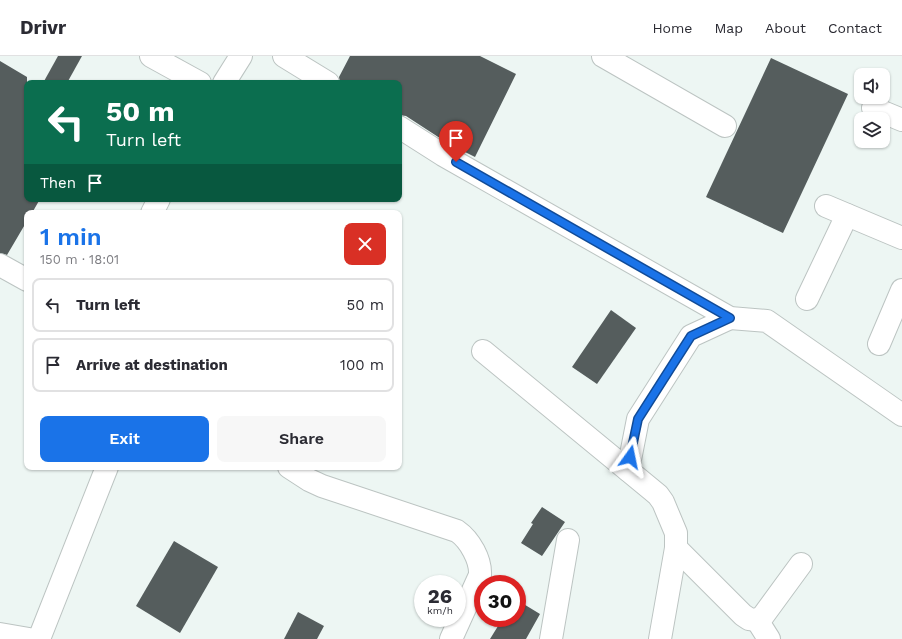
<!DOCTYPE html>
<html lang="en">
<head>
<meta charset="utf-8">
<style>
	body { margin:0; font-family:"Work Sans",sans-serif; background:#f7f7f7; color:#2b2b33; height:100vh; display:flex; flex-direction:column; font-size:15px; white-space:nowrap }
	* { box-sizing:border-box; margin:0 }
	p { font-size:13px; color:#7c7c81 }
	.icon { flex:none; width:22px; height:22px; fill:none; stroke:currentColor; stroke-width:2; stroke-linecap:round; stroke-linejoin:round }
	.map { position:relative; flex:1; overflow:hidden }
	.drawer { position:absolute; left:24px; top:154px; width:378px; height:260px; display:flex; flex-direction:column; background:#fff; border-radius:8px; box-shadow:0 1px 3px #0004 }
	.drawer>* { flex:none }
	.hud { position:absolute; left:24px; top:24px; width:378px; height:122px; border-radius:8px; box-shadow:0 1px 3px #0004; background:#0b6e4f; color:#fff; overflow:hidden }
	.controls { position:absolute; left:854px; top:12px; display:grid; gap:8px }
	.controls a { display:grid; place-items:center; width:36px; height:36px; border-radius:8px; background:#fff; box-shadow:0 1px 3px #0004; font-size:20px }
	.speed { position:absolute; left:414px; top:519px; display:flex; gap:8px; font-size:20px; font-weight:700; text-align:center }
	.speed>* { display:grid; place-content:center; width:52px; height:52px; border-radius:50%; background:#fff; box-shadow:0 1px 3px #0004; line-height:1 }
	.speed small { font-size:10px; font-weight:400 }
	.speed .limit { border:6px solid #d22; background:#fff; color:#111 }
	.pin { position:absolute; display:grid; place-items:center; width:34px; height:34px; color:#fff; margin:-41px -17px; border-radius:50% 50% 50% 0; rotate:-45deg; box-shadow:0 0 4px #0007 }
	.pin .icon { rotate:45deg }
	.me { position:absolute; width:44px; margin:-22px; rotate:12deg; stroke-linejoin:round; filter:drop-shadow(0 0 3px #0008) }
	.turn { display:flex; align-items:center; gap:14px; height:84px; padding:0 16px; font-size:18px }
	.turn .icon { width:52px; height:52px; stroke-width:2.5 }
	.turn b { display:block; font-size:28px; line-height:34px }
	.then { display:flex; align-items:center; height:38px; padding:0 16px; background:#0003; gap:8px; font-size:15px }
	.round { display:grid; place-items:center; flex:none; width:42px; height:42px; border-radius:8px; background:#f7f7f7 }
	.headline { display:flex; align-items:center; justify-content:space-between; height:68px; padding:0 16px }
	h1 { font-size:24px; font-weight:600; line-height:30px; color:#1a73e8 }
	.button { display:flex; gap:8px; margin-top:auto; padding:8px 16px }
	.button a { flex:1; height:46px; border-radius:8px; background:#1a73e8; color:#fff; font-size:16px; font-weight:600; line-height:46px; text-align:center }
	.button a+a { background:#f7f7f7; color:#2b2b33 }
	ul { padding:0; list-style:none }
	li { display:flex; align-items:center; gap:12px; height:54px; margin:0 8px 6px; padding:0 8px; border:2px solid #e1e1e2; border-radius:8px }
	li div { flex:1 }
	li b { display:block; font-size:15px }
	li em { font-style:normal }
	header { display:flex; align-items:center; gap:24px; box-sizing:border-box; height:56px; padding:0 20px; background:#fff; border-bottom:1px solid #e1e1e2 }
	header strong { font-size:19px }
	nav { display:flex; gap:22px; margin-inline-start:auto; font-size:14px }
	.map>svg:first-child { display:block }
	.building { fill:#555d5d }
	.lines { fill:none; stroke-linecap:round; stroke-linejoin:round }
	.street-casing { stroke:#bcc4c2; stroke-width:24 }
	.secondary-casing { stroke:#bcc4c2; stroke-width:24 }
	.street { stroke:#fff; stroke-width:22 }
	.secondary { stroke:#fff; stroke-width:22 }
	.route-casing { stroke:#114b97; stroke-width:10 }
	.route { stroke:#1a73e8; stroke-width:7 }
</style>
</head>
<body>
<header>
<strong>Drivr</strong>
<nav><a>Home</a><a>Map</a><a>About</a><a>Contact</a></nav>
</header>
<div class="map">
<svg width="902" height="583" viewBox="0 0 902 583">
	<rect width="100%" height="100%" fill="#edf6f3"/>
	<!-- building -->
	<g class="building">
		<path d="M 58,0 L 82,0 L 67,27 L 43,27 Z"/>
		<path d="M 350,0 L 480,0 L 516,18 L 475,101 L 449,88 L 406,60 L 399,59 L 399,27 L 340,27 L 339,21 Z"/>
		<path d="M 771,2 L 848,38 L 783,177 L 706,141 Z"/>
		<path d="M 0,5 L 27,21 L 27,143 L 40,143 L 32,157 L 27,157 L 27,165 L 7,199 L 0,197 Z"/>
		<path d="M 611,254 L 636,272 L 597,328 L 572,311 Z"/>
		<path d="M 542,451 L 565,466 L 542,500 L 521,487 L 533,468 L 531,467 Z"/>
		<path d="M 174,485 L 218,511 L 180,577 L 136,550 Z"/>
		<path d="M 517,544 L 540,558 L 526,583 L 490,583 L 503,562 L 517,562 Z"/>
		<path d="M 298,556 L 324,570 L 317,583 L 284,583 Z"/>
	</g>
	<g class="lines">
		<defs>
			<g id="street">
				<path d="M 151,0 L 200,27"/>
				<path d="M 284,0 L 328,27"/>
				<path d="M 603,0 L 725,70"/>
				<path d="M 224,27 L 241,0"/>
				<path d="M 873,52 L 902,64"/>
				<path d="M 399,71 L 443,99 L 730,262 L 767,265 L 902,359"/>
				<path d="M 826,150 L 902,182"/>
				<path d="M 152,157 L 159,143"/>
				<path d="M 0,209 L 27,224"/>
				<path d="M 807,243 L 847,159"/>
				<path d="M 879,288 L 902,234"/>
				<path d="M 483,295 L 652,434 L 658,439 L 663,446 L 676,477 L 676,492 L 660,583"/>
				<path d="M 289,411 L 309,424 L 322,430 L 457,475 C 470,484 481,504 480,519 L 451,583"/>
				<path d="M 628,414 L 638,363 L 691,280 L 730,262"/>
				<path d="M 676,492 L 743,559 L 749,563 L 757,564 L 763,560 L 801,508"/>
				<path d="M 757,564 L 769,583"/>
				<path d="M 39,583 L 107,411"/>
				<path d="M 551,583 L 568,484"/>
			</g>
			<path id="secondary" d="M 0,578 L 29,583"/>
		</defs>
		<!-- street casing -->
		<use href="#street" class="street-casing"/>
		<!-- secondary casing -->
		<use href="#secondary" class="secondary-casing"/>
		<!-- street -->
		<use href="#street" class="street"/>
		<!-- secondary -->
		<use href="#secondary" class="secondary"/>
	</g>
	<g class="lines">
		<defs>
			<path id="route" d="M 456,106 L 730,262 L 691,280 L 638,363 L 630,401"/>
		</defs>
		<!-- route casing -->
		<use href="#route" class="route-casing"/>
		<!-- route -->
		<use href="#route" class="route"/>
	</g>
</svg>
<div class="controls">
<a><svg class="icon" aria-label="sound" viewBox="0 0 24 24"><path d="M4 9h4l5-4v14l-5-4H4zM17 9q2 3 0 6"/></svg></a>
<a><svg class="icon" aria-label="layers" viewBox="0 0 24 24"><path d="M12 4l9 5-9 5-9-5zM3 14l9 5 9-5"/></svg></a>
</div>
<div class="speed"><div>26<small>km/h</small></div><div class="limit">30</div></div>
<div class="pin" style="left:456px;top:106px;background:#d93025"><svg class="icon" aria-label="arrive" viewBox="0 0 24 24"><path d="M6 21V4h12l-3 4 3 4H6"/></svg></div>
<svg class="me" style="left:630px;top:401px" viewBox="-20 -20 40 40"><path d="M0-17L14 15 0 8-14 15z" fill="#1a73e8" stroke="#fff" stroke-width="4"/></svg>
<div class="hud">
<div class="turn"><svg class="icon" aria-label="left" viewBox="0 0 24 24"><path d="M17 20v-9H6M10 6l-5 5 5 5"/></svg><div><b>50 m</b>Turn left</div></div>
<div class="then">Then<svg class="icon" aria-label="arrive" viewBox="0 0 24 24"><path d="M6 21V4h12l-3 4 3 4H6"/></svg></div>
</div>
<section class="drawer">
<div class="headline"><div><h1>1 min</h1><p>150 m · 18:01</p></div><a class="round" style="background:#d93025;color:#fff"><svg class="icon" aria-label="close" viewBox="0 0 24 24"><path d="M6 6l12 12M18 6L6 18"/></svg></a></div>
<ul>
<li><svg class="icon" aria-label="left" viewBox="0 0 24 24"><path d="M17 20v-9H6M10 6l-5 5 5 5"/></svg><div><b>Turn left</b></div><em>50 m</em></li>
<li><svg class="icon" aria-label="arrive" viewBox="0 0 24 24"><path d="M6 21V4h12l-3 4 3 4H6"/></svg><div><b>Arrive at destination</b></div><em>100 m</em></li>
</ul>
<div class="button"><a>Exit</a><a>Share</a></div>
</section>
</div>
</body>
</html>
